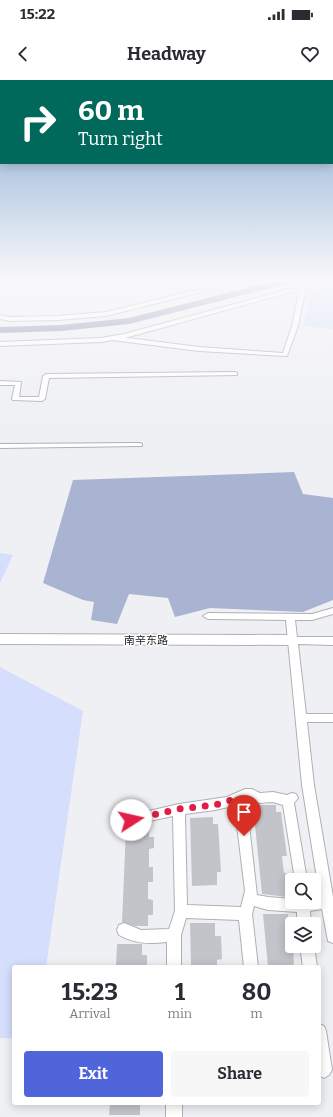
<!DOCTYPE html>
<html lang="en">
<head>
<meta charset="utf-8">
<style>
	body { margin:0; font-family:Bitter,"Noto Sans SC",serif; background:#f7f7f7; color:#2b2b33; height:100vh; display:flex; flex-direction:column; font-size:15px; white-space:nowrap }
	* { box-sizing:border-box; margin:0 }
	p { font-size:13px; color:#7c7c81 }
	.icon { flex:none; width:22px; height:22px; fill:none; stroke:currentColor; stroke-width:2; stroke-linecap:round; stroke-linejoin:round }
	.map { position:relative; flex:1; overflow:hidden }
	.panel { position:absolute; left:12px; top:885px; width:309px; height:140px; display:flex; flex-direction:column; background:#fff; border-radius:4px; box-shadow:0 2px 10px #0003 }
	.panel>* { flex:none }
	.guide { position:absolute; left:0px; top:0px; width:333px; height:84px; box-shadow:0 2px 10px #0003; background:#00695c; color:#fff; overflow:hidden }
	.buttons { position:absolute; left:285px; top:793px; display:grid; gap:8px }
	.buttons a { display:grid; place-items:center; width:36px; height:36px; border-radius:4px; background:#fff; box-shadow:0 2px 10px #0003; font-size:20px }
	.pin { position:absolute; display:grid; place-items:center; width:34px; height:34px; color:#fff; margin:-41px -17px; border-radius:50% 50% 50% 0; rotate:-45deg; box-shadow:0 0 4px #0007 }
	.pin .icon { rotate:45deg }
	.me { position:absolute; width:44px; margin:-22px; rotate:80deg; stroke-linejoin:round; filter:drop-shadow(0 0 3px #0008) }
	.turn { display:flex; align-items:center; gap:14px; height:84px; padding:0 12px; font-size:18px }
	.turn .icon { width:52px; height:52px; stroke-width:2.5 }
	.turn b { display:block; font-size:28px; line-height:34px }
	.eta { display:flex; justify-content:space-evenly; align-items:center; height:68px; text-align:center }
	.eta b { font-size:24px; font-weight:700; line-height:28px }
	.primary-button { display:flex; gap:8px; margin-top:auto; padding:8px 12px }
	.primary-button a { flex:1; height:46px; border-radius:4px; background:#5065da; color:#fff; font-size:16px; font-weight:700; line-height:46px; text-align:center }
	.primary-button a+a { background:#f7f7f7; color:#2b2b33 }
	.status { display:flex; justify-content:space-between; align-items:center; height:28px; padding:0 20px; background:#fff; direction:ltr }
	.status svg { height:11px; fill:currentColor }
	header { display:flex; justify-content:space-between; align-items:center; height:52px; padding:0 12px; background:#fff; font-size:18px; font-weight:700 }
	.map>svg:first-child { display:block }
	.green { fill:#d5defc }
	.forest { fill:#a9b3d2 }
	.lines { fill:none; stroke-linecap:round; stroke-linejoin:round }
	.river { fill:#8790ae; fill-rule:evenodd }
	.building { fill:#c3c4c9 }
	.minor-casing { stroke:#afb0b4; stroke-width:2 }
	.tertiary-casing { stroke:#afb0b4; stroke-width:2 }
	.minor { fill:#fff; fill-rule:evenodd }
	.tertiary { fill:#fff; fill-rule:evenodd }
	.route { stroke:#e11d48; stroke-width:7; stroke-dasharray:0 12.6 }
	.labels { text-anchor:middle; stroke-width:3; stroke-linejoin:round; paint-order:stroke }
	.street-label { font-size:11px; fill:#222324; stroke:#fff }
</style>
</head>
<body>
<div class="status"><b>15:22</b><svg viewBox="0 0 49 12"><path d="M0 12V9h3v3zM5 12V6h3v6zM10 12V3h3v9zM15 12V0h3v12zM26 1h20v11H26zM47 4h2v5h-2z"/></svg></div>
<header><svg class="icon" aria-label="back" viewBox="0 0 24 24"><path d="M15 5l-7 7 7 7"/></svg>Headway<svg class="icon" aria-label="heart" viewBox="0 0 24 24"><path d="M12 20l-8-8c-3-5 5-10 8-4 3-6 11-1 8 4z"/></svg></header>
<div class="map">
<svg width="333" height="1037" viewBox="0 0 333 1037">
	<rect width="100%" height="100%" fill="#eff0f4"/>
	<!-- green -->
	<g class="green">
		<path d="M 333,205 L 333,249 L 303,246 L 311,210 Z"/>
		<path d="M 0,473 L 13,475 L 0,503 Z"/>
		<path d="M 0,587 L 83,631 L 46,887 L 14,887 L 14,958 L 0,958 Z"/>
	</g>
	<!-- forest -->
	<path class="forest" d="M 294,392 L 303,414 L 333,418 L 333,520 L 303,532 L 210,528 L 175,537 L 168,518 L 129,514 L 117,544 L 91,540 L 94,522 L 83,520 L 43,503 L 73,400 Z"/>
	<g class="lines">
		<!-- river -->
		<path class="river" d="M 274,201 L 292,201 L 291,203 L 129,244 L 61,251 L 0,253 L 0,247 L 61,245 L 129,238 Z"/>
	</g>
	<!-- building -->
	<g class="building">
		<path d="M 253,725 L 276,725 L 276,732 L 281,732 L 287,776 L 282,776 L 284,793 L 289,793 L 291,808 L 286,808 L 287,817 L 262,814 Z"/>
		<path d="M 213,737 L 213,744 L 218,744 L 221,792 L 217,792 L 217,805 L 192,806 L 190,738 Z"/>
		<path d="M 126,748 L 149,748 L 149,757 L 154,757 L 154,768 L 149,769 L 149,787 L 153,787 L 153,802 L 148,802 L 148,819 L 153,820 L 153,835 L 148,835 L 148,846 L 135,846 L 122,842 Z"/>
		<path d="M 263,834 L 288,834 L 289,844 L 292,844 L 294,887 L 268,887 Z"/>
		<path d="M 190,843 L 215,843 L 215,856 L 221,856 L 222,879 L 217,880 L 217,887 L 191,885 Z"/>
		<path d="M 117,864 L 142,864 L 142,875 L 147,875 L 147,887 L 116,887 Z"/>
		<path d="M 110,1023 L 140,1023 L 140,1035 L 109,1035 Z"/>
	</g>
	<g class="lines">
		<defs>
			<g id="minor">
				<path d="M 303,205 L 306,207 L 298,246 L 287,276 L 199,271 L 112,260 L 109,258 L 112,256 L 199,267 L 283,273 L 292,246 L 300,207 Z"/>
				<path d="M 235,292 L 237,293 L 237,295 L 49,298 L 45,319 L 42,321 L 13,320 L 12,319 L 15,305 L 0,305 L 0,301 L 21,302 L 19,317 L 39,317 L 43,296 L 46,294 Z"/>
				<path d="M 140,363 L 142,364 L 142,366 L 0,368 L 0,364 Z"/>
				<path d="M 333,528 L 333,534 L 312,540 L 295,540 L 297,557 L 333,557 L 333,565 L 298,564 L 306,634 L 333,634 L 333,642 L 307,642 L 314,705 L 333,817 L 333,863 L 328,861 L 322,829 L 310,831 L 311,844 L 297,844 L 297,832 L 268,830 L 254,826 L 252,834 L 258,887 L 244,887 L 239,840 L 186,838 L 181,855 L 181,887 L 167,887 L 167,862 C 150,864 135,864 119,855 L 117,850 L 119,845 L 124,843 L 141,850 L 169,849 L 175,831 L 173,736 L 131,745 L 127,744 L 125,740 L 127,736 L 179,724 L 227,717 L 245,709 L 252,709 L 260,713 L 273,712 L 287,715 L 292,713 L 296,714 L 298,718 L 294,723 L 307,800 L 295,800 L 283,725 L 273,722 L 259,723 L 251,719 L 243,721 L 247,728 L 257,815 L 268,817 L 292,819 L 292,822 L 314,822 L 314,817 L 320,817 L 302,705 L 286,540 L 208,539 L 203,536 L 208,533 L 312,534 ZM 233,726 L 235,729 L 245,811 L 241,827 L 187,825 L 185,734 L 215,730 Z"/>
				<path d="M 300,866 L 314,866 L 317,887 L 303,887 Z"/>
				<path d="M 319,944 L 324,946 L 326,951 L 332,990 L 329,995 L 324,998 L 319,995 Z"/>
				<rect x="166" y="1023" width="16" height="14"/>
			</g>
			<g id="tertiary">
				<path d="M 233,201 L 245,201 L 106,236 L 58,240 L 10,241 L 0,239 L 0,235 L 10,237 L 58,236 L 106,232 Z"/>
				<path d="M 320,201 L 331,201 L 125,258 L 101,262 L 0,266 L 0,262 L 101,258 L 124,254 Z"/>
				<path d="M 0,554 L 292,555 L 296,557 L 298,560 L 296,563 L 292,565 L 0,564 Z"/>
			</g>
		</defs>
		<!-- minor casing -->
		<use href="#minor" class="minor-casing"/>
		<!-- tertiary casing -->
		<use href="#tertiary" class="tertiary-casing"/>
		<!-- minor -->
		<use href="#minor" class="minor"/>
		<!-- tertiary -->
		<use href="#tertiary" class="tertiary"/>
	</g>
	<!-- sky -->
	<linearGradient id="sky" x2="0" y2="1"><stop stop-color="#81a6d1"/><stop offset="0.58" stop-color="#f8f8fa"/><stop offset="1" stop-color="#f8f8fa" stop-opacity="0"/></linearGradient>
	<rect width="333" height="346" fill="url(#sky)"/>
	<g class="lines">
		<!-- route -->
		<path class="route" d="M 131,740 L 179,729 L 215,725 L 235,719 L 241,728 L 244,756"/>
	</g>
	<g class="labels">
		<!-- street labels -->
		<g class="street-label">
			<text x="146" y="564">南辛东路</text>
		</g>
	</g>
</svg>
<div class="buttons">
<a><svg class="icon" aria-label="search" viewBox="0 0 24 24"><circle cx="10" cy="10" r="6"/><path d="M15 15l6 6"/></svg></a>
<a><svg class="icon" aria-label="layers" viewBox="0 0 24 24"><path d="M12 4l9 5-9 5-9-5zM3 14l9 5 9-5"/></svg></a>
</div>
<div class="pin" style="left:244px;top:756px;background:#d93025"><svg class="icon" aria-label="arrive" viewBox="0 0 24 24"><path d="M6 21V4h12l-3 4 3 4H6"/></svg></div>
<svg class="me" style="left:131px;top:740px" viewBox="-20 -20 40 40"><circle r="19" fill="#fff"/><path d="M0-13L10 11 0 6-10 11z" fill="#e11d48"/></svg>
<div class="guide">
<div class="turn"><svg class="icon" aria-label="right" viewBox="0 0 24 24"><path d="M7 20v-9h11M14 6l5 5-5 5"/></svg><div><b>60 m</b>Turn right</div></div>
</div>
<section class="panel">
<div class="eta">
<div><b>15:23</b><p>Arrival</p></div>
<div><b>1</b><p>min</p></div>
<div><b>80</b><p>m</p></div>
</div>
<div class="primary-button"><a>Exit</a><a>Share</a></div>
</section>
</div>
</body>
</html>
